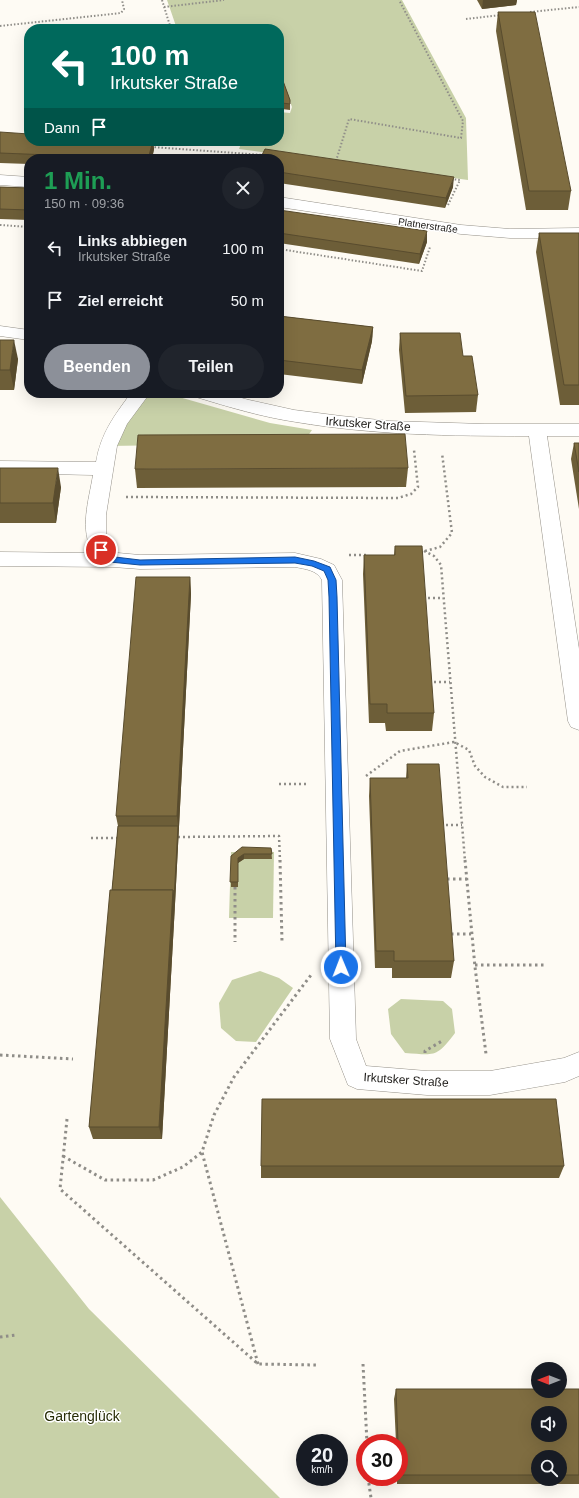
<!DOCTYPE html>
<html lang="de">
<head>
<meta charset="utf-8">
<style>
	body { margin:0; font-family:Arial,sans-serif; background:#20242c; color:#f1f3f6; height:100vh; display:flex; flex-direction:column; font-size:15px; white-space:nowrap }
	* { box-sizing:border-box; margin:0 }
	p { font-size:13px; color:#9ea1a6 }
	.icon { flex:none; width:22px; height:22px; fill:none; stroke:currentColor; stroke-width:2; stroke-linecap:round; stroke-linejoin:round }
	.map { position:relative; flex:1; overflow:hidden }
	.panel { position:absolute; left:24px; top:154px; width:260px; height:244px; display:flex; flex-direction:column; background:#171b24; border-radius:16px; box-shadow:0 4px 16px #0002 }
	.panel>* { flex:none }
	.top-card { position:absolute; left:24px; top:24px; width:260px; height:122px; border-radius:16px; box-shadow:0 4px 16px #0002; background:#00695c; color:#fff; overflow:hidden }
	.needle { width:26px; rotate:270deg }
	.tools { position:absolute; left:531px; top:1362px; display:grid; gap:8px }
	.tools a { display:grid; place-items:center; width:36px; height:36px; border-radius:50%; background:#171b24; box-shadow:0 4px 16px #0002; font-size:20px }
	.speed { position:absolute; left:296px; top:1434px; display:flex; gap:8px; font-size:20px; font-weight:700; text-align:center }
	.speed>* { display:grid; place-content:center; width:52px; height:52px; border-radius:50%; background:#171b24; box-shadow:0 4px 16px #0002; line-height:1 }
	.speed small { font-size:10px; font-weight:400 }
	.speed .limit { border:6px solid #d22; background:#fff; color:#111 }
	.pin { position:absolute; display:grid; place-items:center; width:34px; height:34px; color:#fff; margin:-17px; border:2px solid #fff; border-radius:50%; box-shadow:0 1px 4px #0007 }
	.me { position:absolute; width:44px; margin:-22px; rotate:359deg; stroke-linejoin:round; filter:drop-shadow(0 0 3px #0008) }
	.turn { display:flex; align-items:center; gap:14px; height:84px; padding:0 20px; font-size:18px }
	.turn .icon { width:52px; height:52px; stroke-width:2.5 }
	.turn b { display:block; font-size:28px; line-height:34px }
	.then { display:flex; align-items:center; height:38px; padding:0 20px; background:#0003; gap:8px; font-size:15px }
	.round { display:grid; place-items:center; flex:none; width:42px; height:42px; border-radius:21px; background:#20242c }
	.headline { display:flex; align-items:center; justify-content:space-between; height:68px; padding:0 20px }
	h1 { font-size:24px; font-weight:700; line-height:30px; color:#1e9e55 }
	.button { display:flex; gap:8px; margin-top:auto; padding:8px 20px }
	.button a { flex:1; height:46px; border-radius:24px; background:#8c9099; color:#fff; font-size:16px; font-weight:700; line-height:46px; text-align:center }
	.button a+a { background:#20242c; color:#f1f3f6 }
	ul { padding:0; list-style:none }
	li { display:flex; align-items:center; gap:12px; height:52px; padding:0 20px }
	li div { flex:1 }
	li b { display:block; font-size:15px }
	li em { font-style:normal }
	.map>svg:first-child { display:block }
	.green { fill:#c8d1a8 }
	.lines { fill:none; stroke-linecap:round; stroke-linejoin:round }
	.minor-casing { stroke:#949088; stroke-width:1 }
	.path-far2 { stroke:#8f8d88; stroke-width:2; stroke-dasharray:1.5 2; stroke-linecap:butt }
	.path-far1 { stroke:#8f8d88; stroke-width:2.5; stroke-dasharray:2 3; stroke-linecap:butt }
	.path { stroke:#8f8d88; stroke-width:3; stroke-dasharray:2.5 3.5; stroke-linecap:butt }
	.minor { fill:#fff; fill-rule:evenodd }
	.wall { fill:#6d5e38; fill-rule:evenodd }
	.shaded-wall { fill:#594c2e }
	.building { fill:#7f6d41; stroke:#594c2e; fill-rule:evenodd }
	.route { fill:#1a73e8; stroke:#114b97 }
	.labels { text-anchor:middle; stroke-width:3; stroke-linejoin:round; paint-order:stroke }
	.far-street-label { font-size:10px; fill:#1d1b18; stroke:#fff }
	.street-label { font-size:12px; fill:#1d1b18; stroke:#fff }
	.near-park-label { font-size:14px; fill:#282d07; stroke:#fff }
</style>
</head>
<body>
<div class="map">
<svg width="579" height="1498" viewBox="0 0 579 1498">
	<rect width="100%" height="100%" fill="#fefbf4"/>
	<!-- green -->
	<g class="green">
		<path d="M 167,0 L 402,0 L 466,118 L 468,180 L 239,149 L 242,141 L 279,141 L 279,112 L 290,113 L 292,107 L 279,72 L 279,29 L 177,29 Z"/>
		<path d="M 165,393 L 270,423 L 312,430 L 303,443 L 108,446 L 139,395 Z"/>
		<path d="M 231,852 L 274,852 L 273,918 L 229,918 Z"/>
		<path d="M 260,971 L 279,978 L 293,988 L 256,1042 L 236,1041 L 221,1028 L 219,1003 L 232,980 Z"/>
		<path d="M 401,999 L 443,1001 L 452,1009 L 455,1033 C 436,1058 435,1055 405,1053 L 391,1034 L 388,1009 Z"/>
		<path d="M 0,1197 L 89,1309 L 280,1498 L 0,1498 Z"/>
	</g>
	<g class="lines">
		<defs>
			<g id="minor">
				<path d="M 0,175 L 29,177 L 29,187 L 0,185 Z"/>
				<path d="M 279,197 L 461,225 L 510,229 L 579,228 L 579,238 L 510,238 L 461,234 L 279,207 Z"/>
				<path d="M 0,326 L 29,330 L 29,340 L 0,336 Z"/>
				<path d="M 131,393 L 150,393 L 127,424 L 117,446 L 106,515 L 106,533 L 110,547 L 118,553 L 140,555 L 295,553 L 321,559 L 334,565 L 342,580 L 356,1039 L 366,1066 L 427,1071 L 490,1071 L 564,1058 L 579,1052 L 579,1076 L 565,1082 L 490,1095 L 427,1095 L 357,1089 L 348,1085 L 330,1039 L 322,580 C 317,570 305,569 295,567 L 140,569 L 113,567 L 0,566 L 0,552 L 93,553 C 79,529 89,500 93,475 L 0,473 L 0,461 L 96,462 C 101,433 114,416 131,393 Z"/>
				<path d="M 193,393 L 223,393 L 249,400 L 294,410 L 341,416 L 389,421 L 484,424 L 579,424 L 579,436 L 547,436 L 579,649 L 579,730 L 571,727 L 568,721 L 529,436 C 451,436 373,435 296,422 C 262,417 229,407 196,397 Z"/>
			</g>
		</defs>
		<!-- minor casing -->
		<use href="#minor" class="minor-casing"/>
		<!-- path-far2 -->
		<g class="path-far2">
			<path d="M 162,0 L 171,29"/>
			<path d="M 164,7 L 224,0"/>
			<path d="M 530,12 L 579,7"/>
			<path d="M 466,19 L 501,15"/>
			<path d="M 0,26 L 121,13 L 124,9 L 122,0"/>
			<path d="M 151,147 L 263,155"/>
			<path d="M 336,161 L 349,119 L 461,138 L 463,121 L 399,0"/>
			<path d="M 448,205 L 460,180 L 451,179"/>
			<path d="M 0,225 L 29,227"/>
			<path d="M 279,249 L 422,271 L 430,247"/>
		</g>
		<!-- path-far1 -->
		<g class="path-far1">
			<path d="M 165,394 L 178,397"/>
			<path d="M 126,497 L 398,498 L 411,494 L 418,487 L 414,450"/>
			<path d="M 424,551 L 434,556 L 441,565 L 465,861"/>
			<path d="M 425,551 L 440,547 L 452,533 L 442,453"/>
			<path d="M 349,555 L 366,555"/>
			<path d="M 423,598 L 443,598"/>
			<path d="M 429,682 L 450,682"/>
			<path d="M 366,776 L 400,751 L 454,742 L 469,750 L 475,766 L 485,777 L 503,787 L 527,787"/>
			<path d="M 279,784 L 308,784"/>
			<path d="M 441,825 L 462,825"/>
			<path d="M 178,837 L 279,836 L 280,861"/>
			<path d="M 91,838 L 118,838"/>
		</g>
		<!-- path -->
		<g class="path">
			<path d="M 280,860 L 282,942"/>
			<path d="M 465,860 L 475,967 L 486,1054"/>
			<path d="M 447,879 L 467,879"/>
			<path d="M 235,887 L 235,942"/>
			<path d="M 451,934 L 471,934"/>
			<path d="M 475,965 L 547,965"/>
			<path d="M 425,1053 L 425,1051 L 442,1041"/>
			<path d="M 0,1055 L 73,1059"/>
			<path d="M 67,1119 L 60,1189 L 258,1364 L 317,1365"/>
			<path d="M 63,1156 L 105,1180 L 153,1180 L 183,1167 L 202,1152"/>
			<path d="M 0,1337 L 16,1335"/>
			<path d="M 258,1364 L 202,1152 L 214,1115 L 234,1077 L 311,975"/>
			<path d="M 363,1364 L 367,1443"/>
			<path d="M 368,1477 L 371,1498"/>
		</g>
		<!-- minor -->
		<use href="#minor" class="minor"/>
	</g>
	<!-- wall -->
	<g class="wall">
		<path d="M 477,0 L 517,0 L 516,5 L 482,9 Z"/>
		<path d="M 498,12 L 571,191 L 568,210 L 526,210 L 496,31 Z"/>
		<path d="M 279,70 L 290,100 L 290,110 L 282,109 L 281,107 L 279,107 Z"/>
		<path d="M 0,132 L 29,141 L 153,141 L 154,149 L 152,159 L 29,159 L 29,164 L 0,163 Z"/>
		<path d="M 279,159 L 453,187 L 445,208 L 279,183 Z"/>
		<path d="M 0,187 L 29,188 L 29,220 L 0,219 Z"/>
		<path d="M 279,210 L 427,242 L 419,264 L 279,243 Z"/>
		<path d="M 539,233 L 579,233 L 579,405 L 560,405 L 536,252 Z"/>
		<path d="M 279,316 L 373,327 L 372,341 L 362,384 L 279,374 Z"/>
		<path d="M 400,333 L 463,356 L 478,395 L 476,412 L 405,413 L 399,350 Z"/>
		<path d="M 0,340 L 18,359 L 14,390 L 0,390 Z"/>
		<path d="M 574,443 L 579,443 L 579,509 L 571,459 Z"/>
		<path d="M 0,468 L 61,487 L 56,523 L 0,523 Z"/>
		<path d="M 408,468 L 406,487 L 137,488 L 135,469 Z"/>
		<path d="M 395,546 L 434,713 L 432,731 L 386,731 L 385,723 L 369,723 L 363,574 L 364,555 L 394,555 Z"/>
		<path d="M 190,577 L 191,594 L 175,904 L 162,1139 L 93,1139 L 89,1127 L 112,890 L 118,826 L 116,816 Z"/>
		<path d="M 407,764 L 454,961 L 451,978 L 392,978 L 392,968 L 375,968 L 369,796 L 370,778 L 406,778 Z"/>
		<path d="M 271,848 L 272,859 L 244,859 L 238,863 L 238,887 L 231,887 L 231,856 Z"/>
		<path d="M 261,1166 L 564,1166 L 559,1178 L 261,1178 Z"/>
		<path d="M 396,1389 L 579,1389 L 579,1484 L 397,1484 L 397,1477 L 399,1477 L 399,1443 L 396,1443 L 394,1399 ZM 538,1457 L 560,1457 L 560,1479 L 538,1479 Z"/>
	</g>
	<!-- shaded-wall -->
	<g class="shaded-wall">
		<path d="M 483,0 L 517,0 L 516,5 L 482,9 Z"/>
		<path d="M 153,141 L 154,149 L 152,159 L 148,159 Z"/>
		<path d="M 454,177 L 453,187 L 445,208 L 446,198 Z"/>
		<path d="M 427,231 L 427,242 L 419,264 L 420,254 Z"/>
		<path d="M 373,327 L 372,341 L 362,384 L 362,370 Z"/>
		<path d="M 14,340 L 18,359 L 14,390 L 10,370 Z"/>
		<path d="M 58,468 L 61,487 L 56,523 L 53,503 Z"/>
		<path d="M 190,577 L 191,594 L 175,904 L 174,900 L 178,826 L 177,816 Z"/>
		<path d="M 244,854 L 244,859 L 238,863 L 238,887 L 238,858 Z"/>
		<path d="M 173,890 L 175,904 L 162,1139 L 159,1127 Z"/>
	</g>
	<!-- building -->
	<g class="building">
		<path d="M 498,12 L 535,12 L 571,191 L 529,191 Z"/>
		<path d="M 279,70 L 290,100 L 290,104 L 282,103 L 281,101 L 279,102 Z"/>
		<path d="M 0,132 L 29,134 L 29,141 L 153,141 L 148,159 L 0,153 Z"/>
		<path d="M 265,149 L 454,177 L 446,198 L 279,172 L 279,159 L 260,159 Z"/>
		<path d="M 0,187 L 29,188 L 29,210 L 0,209 Z"/>
		<path d="M 279,210 L 427,231 L 420,254 L 279,233 Z"/>
		<path d="M 539,233 L 579,233 L 579,385 L 564,385 Z"/>
		<path d="M 279,316 L 373,327 L 362,370 L 279,360 Z"/>
		<path d="M 400,333 L 460,333 L 463,356 L 472,356 L 478,395 L 406,396 Z"/>
		<path d="M 0,340 L 14,340 L 10,370 L 0,370 Z"/>
		<path d="M 405,434 L 408,468 L 135,469 L 138,435 Z"/>
		<path d="M 574,443 L 579,443 L 579,472 Z"/>
		<path d="M 0,468 L 58,468 L 53,503 L 0,503 Z"/>
		<path d="M 395,546 L 422,546 L 434,713 L 387,713 L 387,704 L 370,704 L 364,555 L 395,555 Z"/>
		<path d="M 136,577 L 190,577 L 177,816 L 116,816 Z"/>
		<path d="M 407,764 L 439,764 L 454,961 L 394,961 L 394,951 L 376,951 L 370,778 L 408,778 Z"/>
		<path d="M 118,826 L 178,826 L 174,900 L 173,890 L 112,890 Z"/>
		<path d="M 242,847 L 271,848 L 272,854 L 244,854 L 238,858 L 238,882 L 230,882 L 231,856 Z"/>
		<path d="M 110,890 L 173,890 L 159,1127 L 89,1127 Z"/>
		<path d="M 262,1099 L 556,1099 L 564,1166 L 261,1166 Z"/>
		<path d="M 396,1389 L 538,1389 L 538,1391 L 560,1391 L 560,1389 L 579,1389 L 579,1475 L 560,1475 L 560,1457 L 538,1457 L 538,1475 L 400,1475 L 399,1443 L 398,1443 ZM 538,1413 L 560,1413 L 560,1435 L 538,1435 Z"/>
	</g>
	<!-- route -->
	<path class="route" d="M 101,547 L 115,557 L 140,560 L 295,557 L 314,561 L 330,567 L 336,580 L 337,597 L 346,967 L 344,970 L 341,972 L 337,970 L 336,967 L 329,597 L 328,580 L 324,571 L 312,566 L 295,563 L 140,565 L 110,562 L 99,552 L 99,548 Z"/>
	<g class="labels">
		<!-- far-street labels -->
		<g class="far-street-label">
			<text transform="translate(428 225) rotate(8)" y="4">Platnerstraße</text>
		</g>
		<!-- street labels -->
		<g class="street-label">
			<text transform="translate(368 424) rotate(4)" y="4">Irkutsker Straße</text>
			<text transform="translate(406 1080) rotate(4)" y="4">Irkutsker Straße</text>
		</g>
		<!-- near-park labels -->
		<g class="near-park-label">
			<text x="82" y="1421">Gartenglück</text>
		</g>
	</g>
</svg>
<div class="tools">
<a><svg class="needle" viewBox="-14 -14 28 28"><path d="M0-13l5 13h-10z" fill="#e53935"/><path d="M0 13l5-13h-10z" fill="#9ea1a6"/></svg></a>
<a><svg class="icon" aria-label="sound" viewBox="0 0 24 24"><path d="M4 9h4l5-4v14l-5-4H4zM17 9q2 3 0 6"/></svg></a>
<a><svg class="icon" aria-label="search" viewBox="0 0 24 24"><circle cx="10" cy="10" r="6"/><path d="M15 15l6 6"/></svg></a>
</div>
<div class="speed"><div>20<small>km/h</small></div><div class="limit">30</div></div>
<div class="pin" style="left:101px;top:550px;background:#d93025"><svg class="icon" aria-label="arrive" viewBox="0 0 24 24"><path d="M6 21V4h12l-3 4 3 4H6"/></svg></div>
<svg class="me" style="left:341px;top:967px" viewBox="-20 -20 40 40"><circle r="17" fill="#1a73e8" stroke="#fff" stroke-width="3"/><path d="M0-11L8 9 0 5-8 9z" fill="#fff"/></svg>
<div class="top-card">
<div class="turn"><svg class="icon" aria-label="left" viewBox="0 0 24 24"><path d="M17 20v-9H6M10 6l-5 5 5 5"/></svg><div><b>100 m</b>Irkutsker Straße</div></div>
<div class="then">Dann<svg class="icon" aria-label="arrive" viewBox="0 0 24 24"><path d="M6 21V4h12l-3 4 3 4H6"/></svg></div>
</div>
<section class="panel">
<div class="headline"><div><h1>1 Min.</h1><p>150 m · 09:36</p></div><a class="round"><svg class="icon" aria-label="close" viewBox="0 0 24 24"><path d="M6 6l12 12M18 6L6 18"/></svg></a></div>
<ul>
<li><svg class="icon" aria-label="left" viewBox="0 0 24 24"><path d="M17 20v-9H6M10 6l-5 5 5 5"/></svg><div><b>Links abbiegen</b><p>Irkutsker Straße</p></div><em>100 m</em></li>
<li><svg class="icon" aria-label="arrive" viewBox="0 0 24 24"><path d="M6 21V4h12l-3 4 3 4H6"/></svg><div><b>Ziel erreicht</b></div><em>50 m</em></li>
</ul>
<div class="button"><a>Beenden</a><a>Teilen</a></div>
</section>
</div>
</body>
</html>
